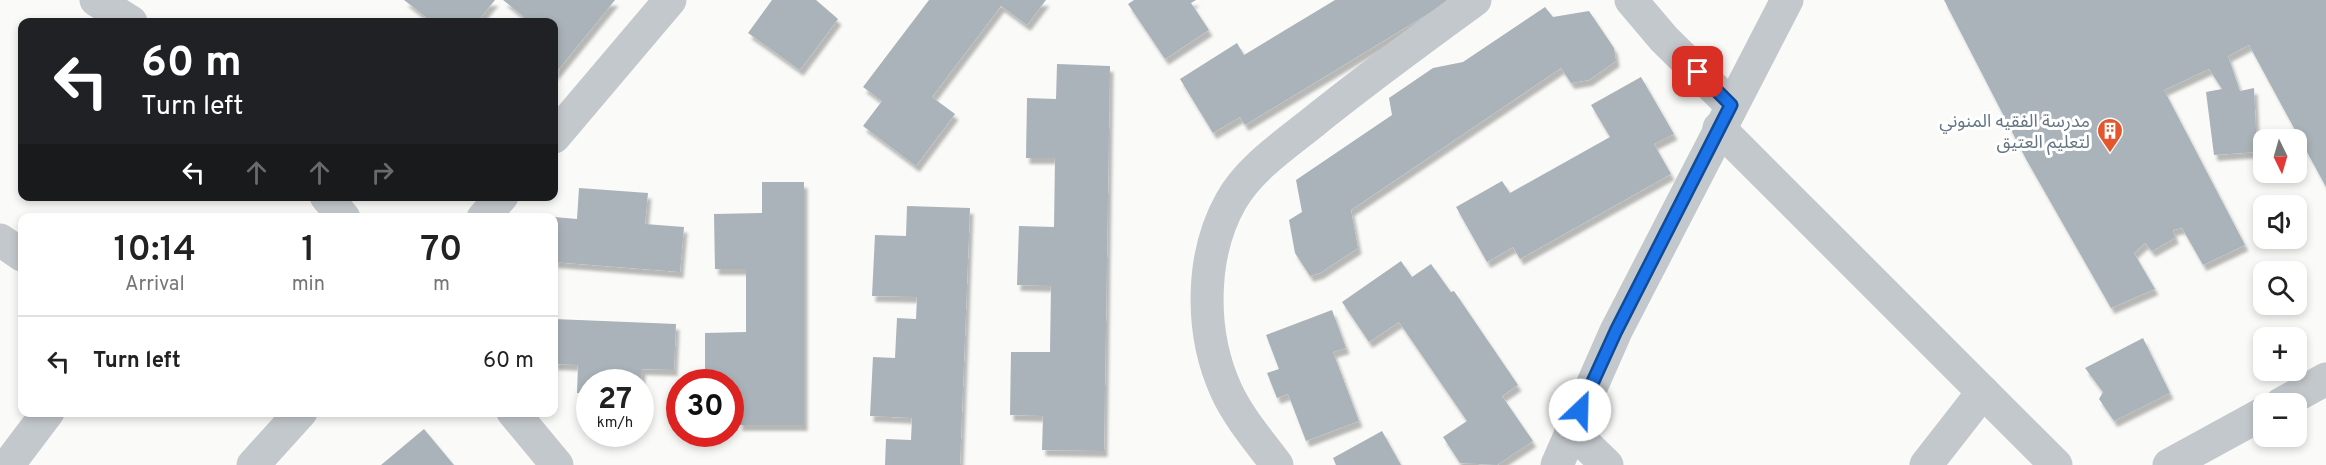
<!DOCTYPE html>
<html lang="en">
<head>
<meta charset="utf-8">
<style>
	body { margin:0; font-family:Overpass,"Noto Sans Arabic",sans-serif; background:#f2f2f2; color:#222; height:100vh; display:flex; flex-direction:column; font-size:22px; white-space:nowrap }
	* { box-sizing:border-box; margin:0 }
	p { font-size:20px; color:#767676 }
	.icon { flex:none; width:33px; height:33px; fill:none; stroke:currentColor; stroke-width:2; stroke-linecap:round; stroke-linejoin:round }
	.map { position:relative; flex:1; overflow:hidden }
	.drawer { position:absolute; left:18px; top:213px; width:540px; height:204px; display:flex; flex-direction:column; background:#fff; border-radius:12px; box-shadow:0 3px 9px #0003 }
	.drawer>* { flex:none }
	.hud { position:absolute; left:18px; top:18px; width:540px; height:183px; border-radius:12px; box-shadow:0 3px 9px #0003; background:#202124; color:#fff; overflow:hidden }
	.needle { width:39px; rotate:175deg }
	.buttons { position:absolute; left:2253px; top:129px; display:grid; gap:12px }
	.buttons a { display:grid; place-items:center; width:54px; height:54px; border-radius:12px; background:#fff; box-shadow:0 3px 9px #0003; font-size:30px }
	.speed { position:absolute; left:576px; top:369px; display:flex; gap:12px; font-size:30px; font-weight:700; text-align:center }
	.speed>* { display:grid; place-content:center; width:78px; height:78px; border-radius:50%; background:#fff; box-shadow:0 3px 9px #0003; line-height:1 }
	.speed small { font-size:15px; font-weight:400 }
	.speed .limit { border:9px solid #d22; background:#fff; color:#111 }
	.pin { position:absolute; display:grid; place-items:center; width:51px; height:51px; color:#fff; margin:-26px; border-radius:12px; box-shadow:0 3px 9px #0006 }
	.me { position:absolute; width:66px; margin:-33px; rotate:24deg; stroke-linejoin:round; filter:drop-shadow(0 0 4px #0008) }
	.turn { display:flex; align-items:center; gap:21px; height:126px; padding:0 24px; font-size:27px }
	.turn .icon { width:78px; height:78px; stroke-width:2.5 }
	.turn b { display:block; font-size:42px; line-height:51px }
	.lanes { display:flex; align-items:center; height:57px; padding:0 24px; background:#0003; justify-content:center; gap:30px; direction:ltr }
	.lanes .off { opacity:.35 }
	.eta { display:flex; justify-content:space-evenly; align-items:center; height:102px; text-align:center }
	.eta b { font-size:36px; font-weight:600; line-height:42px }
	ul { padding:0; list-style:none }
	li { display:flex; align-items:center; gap:18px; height:90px; padding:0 24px; border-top:2px solid #e0e0e0 }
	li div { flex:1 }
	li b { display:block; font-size:22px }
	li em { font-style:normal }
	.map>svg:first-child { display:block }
	.building { fill:#aab3b9; filter:url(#shadow) }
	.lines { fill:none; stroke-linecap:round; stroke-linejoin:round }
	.minor { stroke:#c3c8cc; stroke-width:33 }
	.route-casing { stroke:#114b97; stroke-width:15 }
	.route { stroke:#1a73e8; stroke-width:10 }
	.labels { text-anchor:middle; stroke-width:6; stroke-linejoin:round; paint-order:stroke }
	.poi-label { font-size:18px; fill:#657683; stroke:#fff; text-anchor:end }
</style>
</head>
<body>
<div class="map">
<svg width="2326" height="465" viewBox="0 0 2326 465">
	<defs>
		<filter id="shadow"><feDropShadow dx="3.5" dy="6" stdDeviation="1.5" flood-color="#0004"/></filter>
	</defs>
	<rect width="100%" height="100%" fill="#fafaf8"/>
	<!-- building -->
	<g class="building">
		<path d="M 404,0 L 495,0 L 477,22 L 432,22 Z"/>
		<path d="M 503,0 L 615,0 L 554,75 L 554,22 L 519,22 L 524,17 Z"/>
		<path d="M 772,0 L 816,0 L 838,19 L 800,70 L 748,33 Z"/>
		<path d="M 929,0 L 1046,0 L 1027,25 L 1001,6 L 932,97 L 955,114 L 916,166 L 863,126 L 882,101 L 863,87 Z"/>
		<path d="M 1134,0 L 1196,0 L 1191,3 L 1209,30 L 1165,59 L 1128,4 Z"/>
		<path d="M 1335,0 L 1451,0 L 1245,125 L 1240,117 L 1213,133 L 1180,79 L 1237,43 L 1244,55 Z"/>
		<path d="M 1944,0 L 2326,0 L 2326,187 L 2249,45 L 2228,56 L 2240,91 L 2254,88 L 2257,152 L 2214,155 L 2206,92 L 2222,89 L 2209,69 L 2164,90 L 2245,245 L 2203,265 L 2182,228 L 2173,230 L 2175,238 L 2152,251 L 2145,243 L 2134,253 L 2155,289 L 2111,308 L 2026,159 Z"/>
		<path d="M 1545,7 L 1553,17 L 1589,11 L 1614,48 L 1616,61 L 1589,80 L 1571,83 L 1561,68 L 1351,210 L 1358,248 L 1320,273 L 1310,276 L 1295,253 L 1289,220 L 1302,212 L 1296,180 L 1392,115 L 1389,98 L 1433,68 L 1463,62 Z"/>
		<path d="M 1057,64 L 1110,66 L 1104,451 L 1042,450 L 1043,416 L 1010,415 L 1011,352 L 1050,352 L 1051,286 L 1017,285 L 1019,226 L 1054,227 L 1055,158 L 1026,158 L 1027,98 L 1056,99 Z"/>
		<path d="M 1641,77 L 1674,134 L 1654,144 L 1671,174 L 1520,259 L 1513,247 L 1487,262 L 1456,207 L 1502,181 L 1510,193 L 1610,137 L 1591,105 Z"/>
		<path d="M 762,182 L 804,182 L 804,425 L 739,425 L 739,391 L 730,391 L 730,382 L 705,382 L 705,333 L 746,332 L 746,269 L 715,269 L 714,214 L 762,213 Z"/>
		<path d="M 579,188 L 648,193 L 645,224 L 684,227 L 680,272 L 554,262 L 554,217 L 577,219 Z"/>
		<path d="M 907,206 L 970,208 L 960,465 L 885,465 L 886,439 L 911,440 L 912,418 L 870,416 L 873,357 L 895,358 L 897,318 L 916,319 L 917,297 L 872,296 L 875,235 L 906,236 Z"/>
		<path d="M 1401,261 L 1412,277 L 1431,264 L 1451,292 L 1454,291 L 1518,385 L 1502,396 L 1533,441 L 1497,465 L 1460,463 L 1443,437 L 1467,421 L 1399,322 L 1369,342 L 1342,302 Z"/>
		<path d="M 1332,310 L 1346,348 L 1333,352 L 1359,421 L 1306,441 L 1288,394 L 1277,398 L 1267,373 L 1279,369 L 1266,335 Z"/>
		<path d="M 554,319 L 676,324 L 674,370 L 642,369 L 641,382 L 590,382 L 590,394 L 577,393 L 578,365 L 554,364 Z"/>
		<path d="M 2143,338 L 2170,393 L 2114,421 L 2099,399 L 2103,392 L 2085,368 Z"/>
		<path d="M 424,429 L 454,465 L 381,465 Z"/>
		<path d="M 1382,431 L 1401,465 L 1336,465 L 1333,458 Z"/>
	</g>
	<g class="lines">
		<!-- minor -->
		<g class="minor">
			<path d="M 96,0 L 131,22"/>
			<path d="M 1631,0 L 1664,39 L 1731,105"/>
			<path d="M 1719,128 L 2056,465"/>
			<path d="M 554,137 L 670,0"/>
			<path d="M 326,196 L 344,218"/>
			<path d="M 483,218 L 502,196"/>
			<path d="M 0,240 L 22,255"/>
			<path d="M 2281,404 L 2326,379"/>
			<path d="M 513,412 L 557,465"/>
			<path d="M 1571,430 L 1607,465"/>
			<path d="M 8,465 L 48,412"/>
			<path d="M 253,465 L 301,412"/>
			<path d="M 1277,465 C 1260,442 1238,417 1226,390 C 1200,333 1200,256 1231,201 C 1249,169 1283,146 1312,123 C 1365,80 1420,40 1475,0"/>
			<path d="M 1557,465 L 1616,331 L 1787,0"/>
			<path d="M 1926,465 L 1983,392"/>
			<path d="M 2169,465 L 2264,413"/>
		</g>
	</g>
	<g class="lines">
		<defs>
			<path id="route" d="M 1580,410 L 1616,331 L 1731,105 L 1698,72"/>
		</defs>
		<!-- route casing -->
		<use href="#route" class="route-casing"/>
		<!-- route -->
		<use href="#route" class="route"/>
	</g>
	<!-- icons -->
	<defs>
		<symbol id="building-pin" viewBox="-11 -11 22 30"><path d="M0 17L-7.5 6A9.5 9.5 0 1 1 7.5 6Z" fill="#e4572e" stroke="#fff"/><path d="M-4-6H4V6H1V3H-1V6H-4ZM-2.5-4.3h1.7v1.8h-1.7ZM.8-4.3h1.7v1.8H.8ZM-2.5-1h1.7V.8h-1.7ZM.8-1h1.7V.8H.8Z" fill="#fff"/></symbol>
	</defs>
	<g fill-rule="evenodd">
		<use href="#building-pin" x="2095" y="116" width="30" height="40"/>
	</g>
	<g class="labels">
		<!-- poi labels -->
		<g class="poi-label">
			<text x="2090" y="127">مدرسة الفقيه المنوني<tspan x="2090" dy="21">لتعليم العتيق</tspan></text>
		</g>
	</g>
</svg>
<div class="buttons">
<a><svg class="needle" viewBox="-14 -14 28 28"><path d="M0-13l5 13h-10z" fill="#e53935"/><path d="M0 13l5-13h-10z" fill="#767676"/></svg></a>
<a><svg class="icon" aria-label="sound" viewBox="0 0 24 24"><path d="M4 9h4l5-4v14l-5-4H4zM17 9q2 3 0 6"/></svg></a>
<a><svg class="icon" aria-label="search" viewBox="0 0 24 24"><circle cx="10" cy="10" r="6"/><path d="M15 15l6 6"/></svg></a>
<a>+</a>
<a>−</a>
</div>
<div class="speed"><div>27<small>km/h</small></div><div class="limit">30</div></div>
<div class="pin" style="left:1698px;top:72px;background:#d93025"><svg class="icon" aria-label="arrive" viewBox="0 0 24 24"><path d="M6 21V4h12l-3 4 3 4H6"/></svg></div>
<svg class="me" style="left:1580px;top:410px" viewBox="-20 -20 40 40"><circle r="19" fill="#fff"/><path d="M0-13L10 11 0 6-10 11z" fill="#1a73e8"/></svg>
<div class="hud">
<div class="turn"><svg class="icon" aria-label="left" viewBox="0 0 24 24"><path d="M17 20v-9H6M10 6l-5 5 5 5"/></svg><div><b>60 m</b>Turn left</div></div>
<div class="lanes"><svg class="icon" aria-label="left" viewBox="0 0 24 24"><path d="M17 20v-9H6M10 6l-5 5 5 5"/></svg><svg class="icon off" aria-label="ahead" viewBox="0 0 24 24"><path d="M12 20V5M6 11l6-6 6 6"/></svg><svg class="icon off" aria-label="ahead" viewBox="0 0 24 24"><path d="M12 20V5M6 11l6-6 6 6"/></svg><svg class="icon off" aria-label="right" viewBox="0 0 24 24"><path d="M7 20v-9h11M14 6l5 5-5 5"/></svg></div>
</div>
<section class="drawer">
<div class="eta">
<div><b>10:14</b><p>Arrival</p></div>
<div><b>1</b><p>min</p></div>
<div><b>70</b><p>m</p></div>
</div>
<ul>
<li><svg class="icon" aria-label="left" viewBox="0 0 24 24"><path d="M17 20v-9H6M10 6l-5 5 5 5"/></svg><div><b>Turn left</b></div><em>60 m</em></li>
</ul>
</section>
</div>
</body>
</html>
